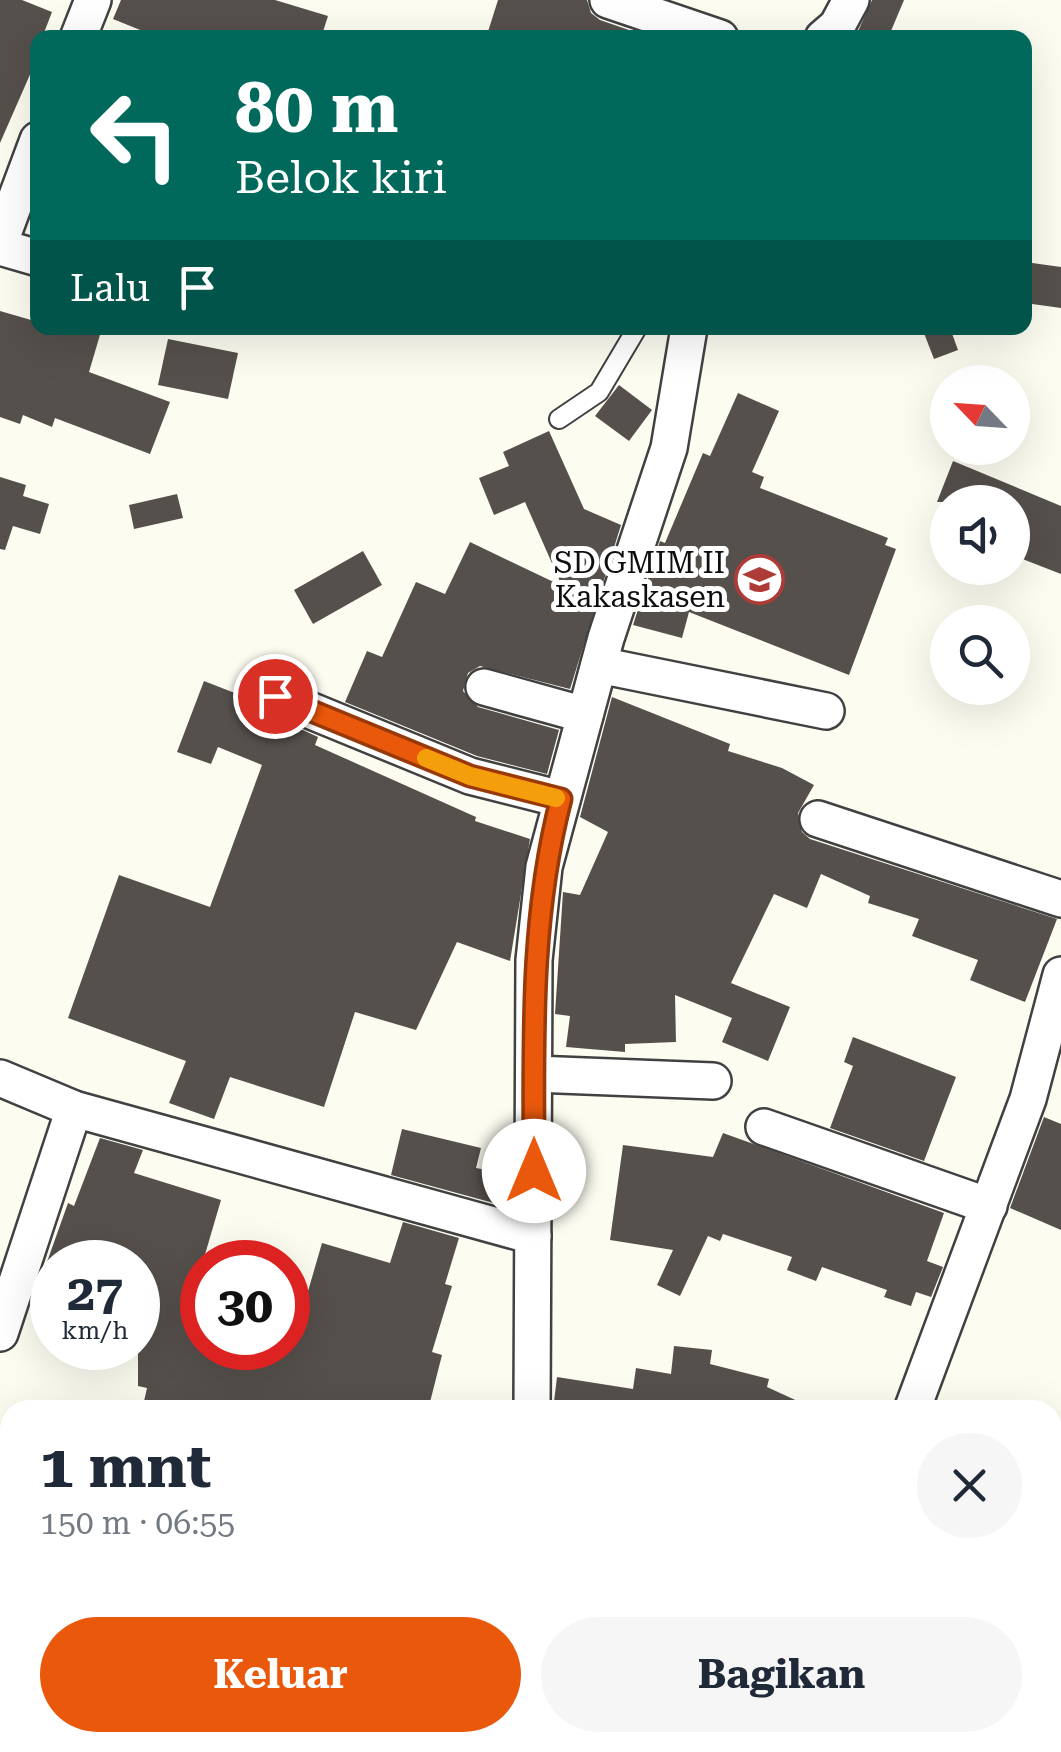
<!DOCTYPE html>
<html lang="id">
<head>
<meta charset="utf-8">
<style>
	body { margin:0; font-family:"Roboto Serif",serif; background:#f6f6f7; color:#1f2937; height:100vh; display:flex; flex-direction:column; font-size:38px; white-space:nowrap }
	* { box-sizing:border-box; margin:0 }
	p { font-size:32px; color:#747a83 }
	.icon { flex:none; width:55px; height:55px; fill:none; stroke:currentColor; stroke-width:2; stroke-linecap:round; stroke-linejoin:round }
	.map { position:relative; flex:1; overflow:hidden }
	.sheet { position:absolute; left:0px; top:1400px; width:1062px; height:352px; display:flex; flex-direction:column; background:#fff; border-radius:30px 30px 0 0; box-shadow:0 10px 40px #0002 }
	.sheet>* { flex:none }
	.top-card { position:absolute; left:30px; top:30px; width:1002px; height:305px; border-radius:20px; box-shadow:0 10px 40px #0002; background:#00695c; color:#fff; overflow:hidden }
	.needle { width:65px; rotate:295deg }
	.controls { position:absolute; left:930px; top:365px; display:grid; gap:20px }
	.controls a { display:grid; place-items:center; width:100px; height:100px; border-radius:50%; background:#fff; box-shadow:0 10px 40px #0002; font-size:50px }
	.speed { position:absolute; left:30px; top:1240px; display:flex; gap:20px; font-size:50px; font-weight:700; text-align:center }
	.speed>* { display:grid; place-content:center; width:130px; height:130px; border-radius:50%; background:#fff; box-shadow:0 10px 40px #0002; line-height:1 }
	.speed small { font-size:25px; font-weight:400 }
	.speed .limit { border:15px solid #d22; background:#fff; color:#111 }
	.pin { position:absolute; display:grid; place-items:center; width:85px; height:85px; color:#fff; margin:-42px; border:5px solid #fff; border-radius:50%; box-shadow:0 2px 10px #0007 }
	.me { position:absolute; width:110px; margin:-55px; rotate:0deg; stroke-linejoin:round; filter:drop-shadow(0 0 8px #0008) }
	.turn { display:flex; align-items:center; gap:35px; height:210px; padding:0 40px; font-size:45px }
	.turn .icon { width:130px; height:130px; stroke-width:2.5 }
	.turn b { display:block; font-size:70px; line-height:85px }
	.then { display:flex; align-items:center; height:95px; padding:0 40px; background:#0003; gap:20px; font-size:38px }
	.round { display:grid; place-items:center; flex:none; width:105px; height:105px; border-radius:52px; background:#f6f6f7 }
	.headline { display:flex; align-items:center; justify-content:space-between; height:170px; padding:0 40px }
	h1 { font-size:60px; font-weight:700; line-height:75px }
	.cta { display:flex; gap:20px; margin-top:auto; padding:20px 40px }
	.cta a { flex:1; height:115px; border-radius:60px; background:#ea580c; color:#fff; font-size:40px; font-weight:700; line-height:115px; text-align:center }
	.cta a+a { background:#f6f6f7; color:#1f2937 }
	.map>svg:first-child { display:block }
	.building { fill:#55504c }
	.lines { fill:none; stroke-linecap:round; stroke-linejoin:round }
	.service-casing { stroke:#414141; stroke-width:22 }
	.minor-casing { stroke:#414141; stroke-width:40 }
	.service { stroke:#fff; stroke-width:18 }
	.minor { stroke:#fff; stroke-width:35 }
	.route-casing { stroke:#983908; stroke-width:25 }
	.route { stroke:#ea580c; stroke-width:18 }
	.slow { stroke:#f59e0b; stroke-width:18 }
	.labels { text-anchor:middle; stroke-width:10; stroke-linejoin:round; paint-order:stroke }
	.poi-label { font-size:30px; fill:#0e0e0e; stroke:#fff; text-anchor:end }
</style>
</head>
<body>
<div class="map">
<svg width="1061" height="1752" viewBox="0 0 1061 1752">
	<rect width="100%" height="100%" fill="#fdfcf1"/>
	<!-- building -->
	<g class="building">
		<path d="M 0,0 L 22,0 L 52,12 L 42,38 L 38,38 L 32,70 L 0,143 Z"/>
		<path d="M 121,0 L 275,0 L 328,16 L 321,38 L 160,38 L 113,19 Z"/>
		<path d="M 498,0 L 587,0 L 591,13 L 600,20 L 652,38 L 486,38 Z"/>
		<path d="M 872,0 L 904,0 L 888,38 L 855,38 Z"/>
		<path d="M 1025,262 L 1061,267 L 1061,308 L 1025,303 Z"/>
		<path d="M 0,311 L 38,322 L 38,328 L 102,328 L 89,372 L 170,402 L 150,454 L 55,418 L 52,427 L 23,415 L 20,424 L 0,417 Z"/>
		<path d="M 922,328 L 950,328 L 958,350 L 934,359 Z"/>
		<path d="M 168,339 L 238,353 L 228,399 L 158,385 Z"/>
		<path d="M 619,385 L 652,410 L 629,441 L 595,416 Z"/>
		<path d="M 738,393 L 779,411 L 752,472 L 764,477 L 760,488 L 888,538 L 885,545 L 896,549 L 849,675 L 689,612 L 682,638 L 633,625 L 660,541 L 665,543 L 703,453 L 710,456 Z"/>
		<path d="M 549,431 L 584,509 L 621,525 L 570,689 L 480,666 L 468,673 L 463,691 L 478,707 L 559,730 L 547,774 L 477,756 L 345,702 L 367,651 L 382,657 L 416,582 L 445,594 L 470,542 L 562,586 L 525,502 L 494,515 L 479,478 L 509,466 L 503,452 Z"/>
		<path d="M 953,461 L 1061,506 L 1061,574 L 1012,555 L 1012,502 L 937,502 Z"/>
		<path d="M 0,477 L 26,485 L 23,496 L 49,504 L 40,534 L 13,526 L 5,550 L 0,549 Z"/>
		<path d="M 177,494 L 183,518 L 134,529 L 129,505 Z"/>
		<path d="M 363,551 L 382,585 L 313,624 L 294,590 Z"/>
		<path d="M 204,681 L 245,697 L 248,687 L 255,690 L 259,710 L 318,737 L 315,745 L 476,817 L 475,821 L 530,839 L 510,961 L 457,942 L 416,1030 L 355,1012 L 324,1107 L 230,1077 L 214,1119 L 169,1103 L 186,1061 L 68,1018 L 119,875 L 210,907 L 262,765 L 218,747 L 211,764 L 177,752 Z"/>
		<path d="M 612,697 L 730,744 L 728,751 L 782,768 L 814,785 L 798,813 L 802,832 L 810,839 L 1057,919 L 1025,1002 L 970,980 L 978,960 L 912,936 L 919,919 L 868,903 L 870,896 L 821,874 L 807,908 L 774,894 L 731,983 L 790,1007 L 768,1061 L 722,1042 L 732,1018 L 675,995 L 676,1042 L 625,1044 L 625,1052 L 566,1047 L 570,1016 L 555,1014 L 563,892 L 580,895 L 608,832 L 580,817 Z"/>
		<path d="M 853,1037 L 956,1077 L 924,1161 L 830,1128 L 853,1066 L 844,1062 Z"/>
		<path d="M 1044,1117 L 1061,1124 L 1061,1230 L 1010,1208 Z"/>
		<path d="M 402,1129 L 481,1148 L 476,1168 L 512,1175 L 512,1208 L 391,1175 Z"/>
		<path d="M 723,1133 L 944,1213 L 927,1261 L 943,1267 L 931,1297 L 916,1292 L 911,1306 L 884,1297 L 887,1290 L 822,1267 L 816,1281 L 787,1270 L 792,1257 L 723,1234 L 720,1241 L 708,1236 L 680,1296 L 657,1285 L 673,1250 L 610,1240 L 623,1145 L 713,1157 Z"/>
		<path d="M 100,1138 L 143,1150 L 134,1173 L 221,1200 L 194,1292 L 202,1295 L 202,1348 L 288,1348 L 288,1316 L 300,1319 L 322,1243 L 390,1263 L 403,1222 L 459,1238 L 445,1284 L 452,1286 L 432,1352 L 442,1355 L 428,1410 L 142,1410 L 147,1388 L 138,1386 L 138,1262 L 47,1262 L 68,1203 L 74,1206 Z"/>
		<path d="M 674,1346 L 712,1350 L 710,1364 L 769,1379 L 767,1387 L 817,1410 L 553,1410 L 557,1377 L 633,1389 L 636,1368 L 671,1374 Z"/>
	</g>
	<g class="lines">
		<defs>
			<path id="service" d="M 559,419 L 599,392 L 637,328"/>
			<g id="minor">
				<path d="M 608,0 L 720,38"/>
				<path d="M 78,38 L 93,0"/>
				<path d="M 823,38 L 837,26 L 851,0"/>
				<path d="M 0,242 L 38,140"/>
				<path d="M 0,247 L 38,258"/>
				<path d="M 599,665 L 826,711"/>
				<path d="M 484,687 L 585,715"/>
				<path d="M 275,696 L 470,776 L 561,799"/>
				<path d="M 818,819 L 1061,899"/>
				<path d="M 534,1074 L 713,1081"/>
				<path d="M 0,1078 L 74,1109 L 533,1236"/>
				<path d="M 764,1127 L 989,1206"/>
				<path d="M 0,1333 L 74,1109"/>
				<path d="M 532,1410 L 534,960 L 544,867 L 606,638 L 669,448 L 689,328"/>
				<path d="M 912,1410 L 1028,1099 L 1061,975"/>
				<path d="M 1052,1558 L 1061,1562"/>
				<path d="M 0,1649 L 10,1651"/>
				<path d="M 478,1742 L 516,1748"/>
				<path d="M 789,1752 L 792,1742"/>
			</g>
		</defs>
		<!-- service casing -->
		<use href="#service" class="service-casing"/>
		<!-- minor casing -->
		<use href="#minor" class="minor-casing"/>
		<!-- service -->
		<use href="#service" class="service"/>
		<!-- minor -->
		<use href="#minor" class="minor"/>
	</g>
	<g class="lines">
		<defs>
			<path id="route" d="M 275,696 L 470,776 L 561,799 C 529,922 534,1045 534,1171"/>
		</defs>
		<!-- route casing -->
		<use href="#route" class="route-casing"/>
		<!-- route -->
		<use href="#route" class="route"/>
		<!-- slow -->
		<path class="slow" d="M 426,758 L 470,776 L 556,798"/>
	</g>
	<!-- icons -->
	<defs>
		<symbol id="school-ring" viewBox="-11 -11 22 22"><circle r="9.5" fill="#fff" stroke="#ad3b38" stroke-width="1.5"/><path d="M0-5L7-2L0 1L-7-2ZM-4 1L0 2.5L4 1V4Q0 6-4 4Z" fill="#ad3b38"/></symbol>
	</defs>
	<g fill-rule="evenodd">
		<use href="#school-ring" x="732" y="552" width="55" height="55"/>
	</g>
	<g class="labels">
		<!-- poi labels -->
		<g class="poi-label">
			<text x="725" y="573">SD GMIM II<tspan x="725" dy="34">Kakaskasen</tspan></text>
		</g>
	</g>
</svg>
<div class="controls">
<a><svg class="needle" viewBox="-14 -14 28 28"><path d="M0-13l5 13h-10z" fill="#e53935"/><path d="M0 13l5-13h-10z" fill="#747a83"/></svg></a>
<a><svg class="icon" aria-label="sound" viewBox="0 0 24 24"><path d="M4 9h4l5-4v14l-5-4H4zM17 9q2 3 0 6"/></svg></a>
<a><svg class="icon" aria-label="search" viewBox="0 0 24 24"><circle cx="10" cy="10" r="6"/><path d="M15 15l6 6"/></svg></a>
</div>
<div class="speed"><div>27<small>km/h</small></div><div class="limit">30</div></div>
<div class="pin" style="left:275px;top:696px;background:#d93025"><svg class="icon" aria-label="arrive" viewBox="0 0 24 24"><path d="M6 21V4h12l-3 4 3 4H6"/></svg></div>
<svg class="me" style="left:534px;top:1171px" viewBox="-20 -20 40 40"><circle r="19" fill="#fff"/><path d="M0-13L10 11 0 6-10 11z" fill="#ea580c"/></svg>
<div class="top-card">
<div class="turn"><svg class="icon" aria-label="left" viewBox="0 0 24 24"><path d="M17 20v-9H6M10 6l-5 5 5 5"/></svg><div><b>80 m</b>Belok kiri</div></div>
<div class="then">Lalu<svg class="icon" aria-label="arrive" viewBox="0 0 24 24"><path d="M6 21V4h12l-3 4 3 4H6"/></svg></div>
</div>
<section class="sheet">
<div class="headline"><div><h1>1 mnt</h1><p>150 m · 06:55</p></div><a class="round"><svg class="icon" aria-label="close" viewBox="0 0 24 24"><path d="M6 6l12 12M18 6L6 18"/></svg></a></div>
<div class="cta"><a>Keluar</a><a>Bagikan</a></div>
</section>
</div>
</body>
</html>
